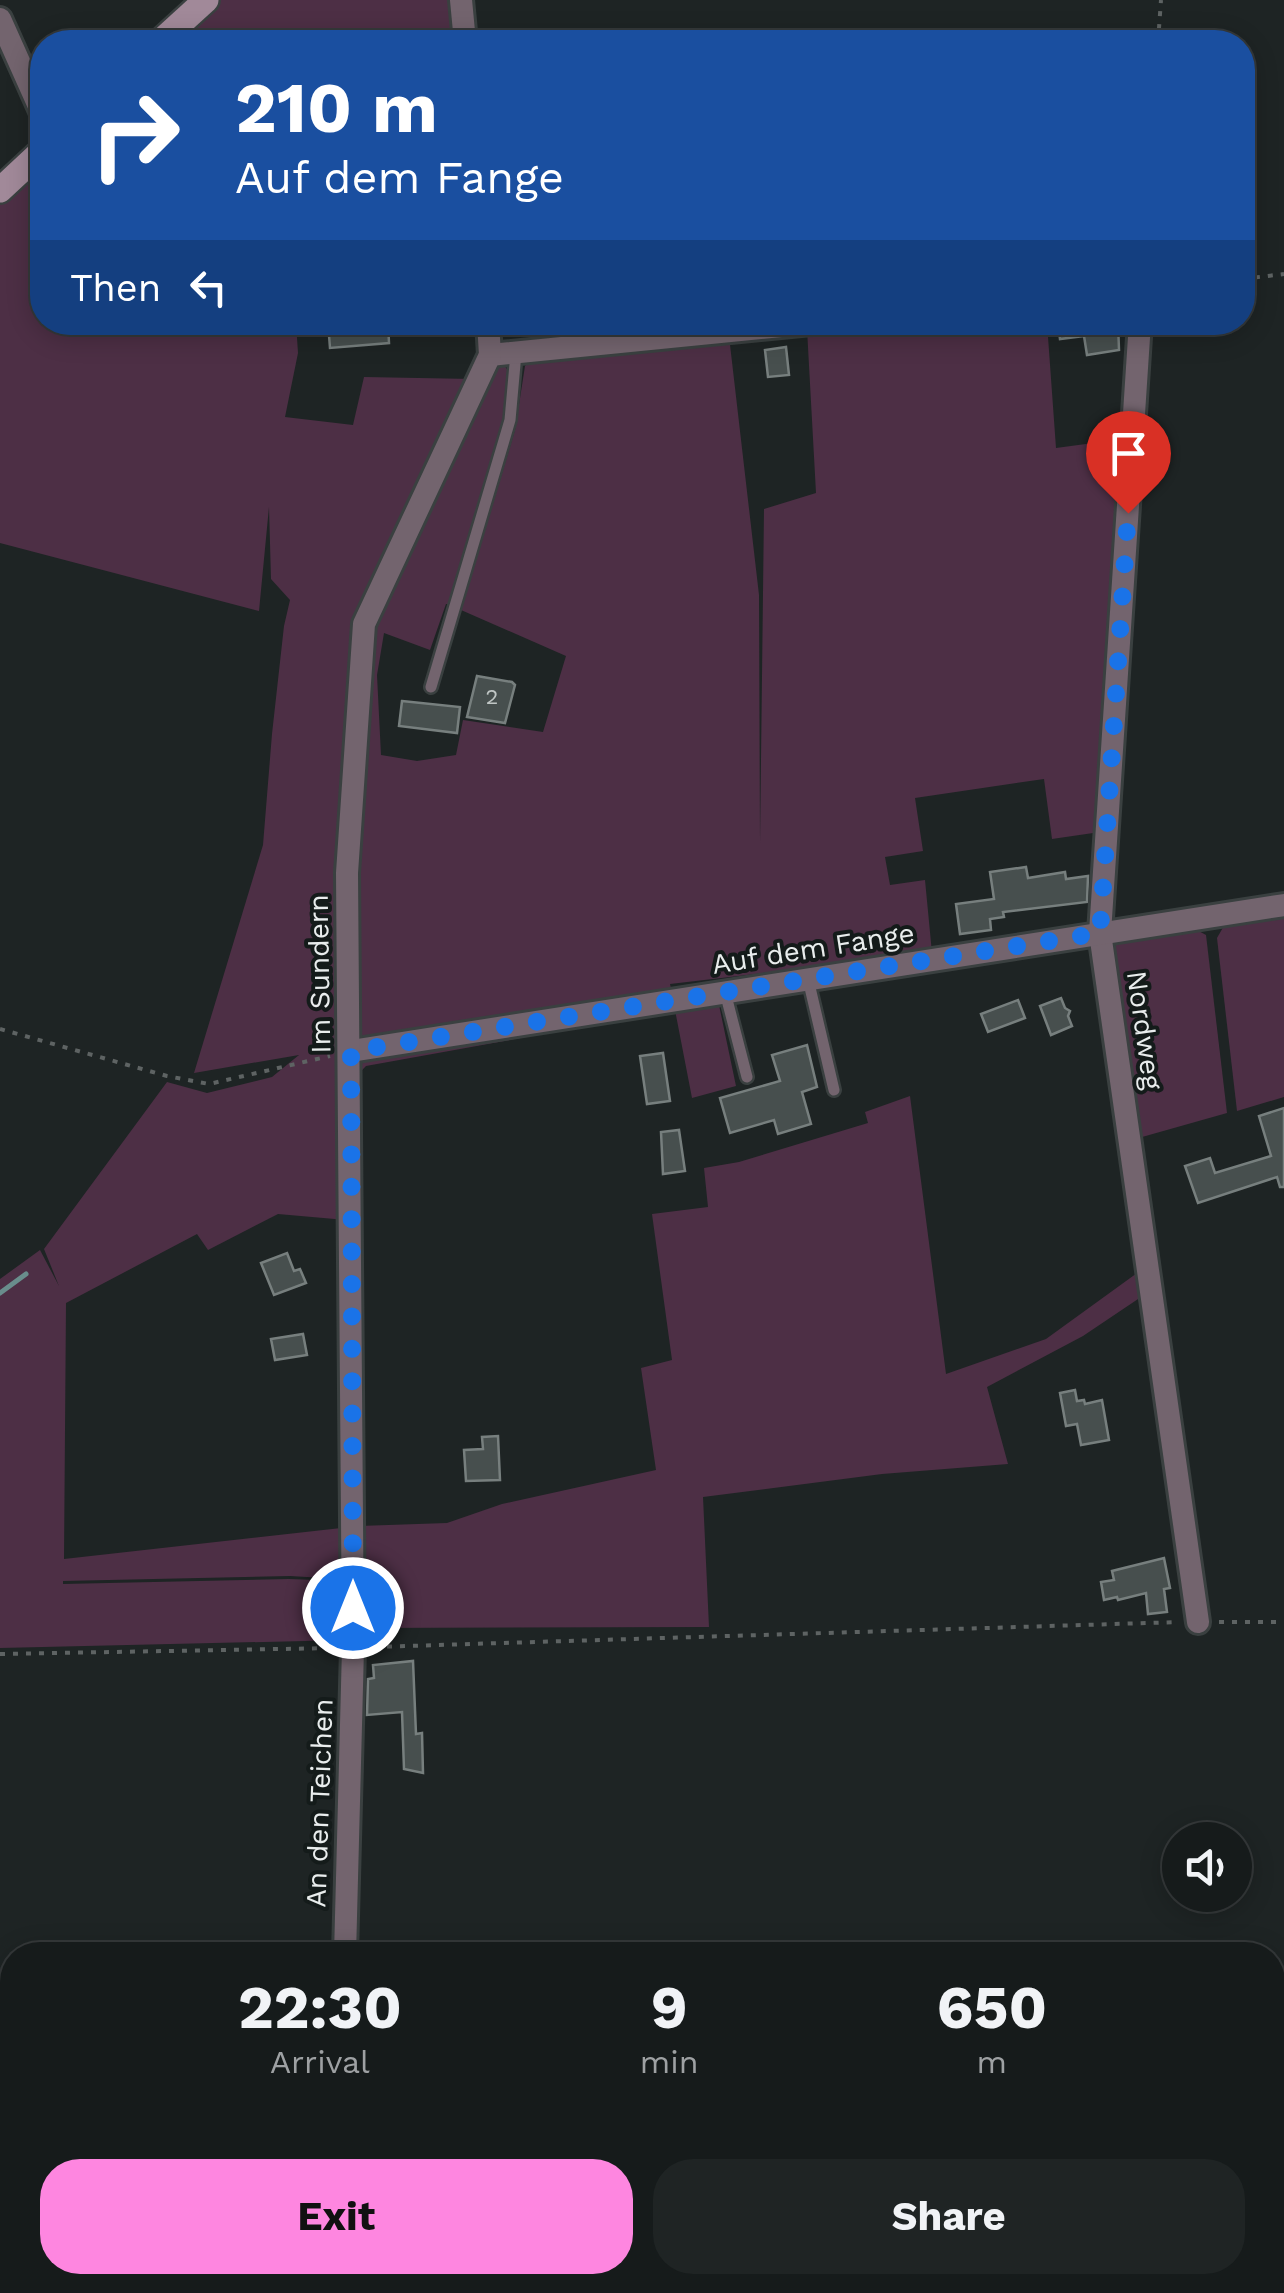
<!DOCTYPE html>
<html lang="en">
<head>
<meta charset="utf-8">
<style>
	body { margin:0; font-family:"Work Sans",sans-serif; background:#1f2424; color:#f1f3f6; height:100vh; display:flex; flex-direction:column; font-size:38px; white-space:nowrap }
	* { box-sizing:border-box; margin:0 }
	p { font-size:32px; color:#9ea1a3 }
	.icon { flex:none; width:55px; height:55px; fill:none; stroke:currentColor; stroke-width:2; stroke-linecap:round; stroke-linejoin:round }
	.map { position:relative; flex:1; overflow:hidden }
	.drawer { position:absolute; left:0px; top:1942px; width:1285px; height:352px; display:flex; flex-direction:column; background:#161b1b; border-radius:40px 40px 0 0; box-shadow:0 5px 25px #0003,0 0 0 2px #35393a }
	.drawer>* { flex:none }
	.guide { position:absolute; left:30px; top:30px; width:1225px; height:305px; border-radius:40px; box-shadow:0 5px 25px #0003,0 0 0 2px #35393a; background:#1a4fa0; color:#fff; overflow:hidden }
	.tools { position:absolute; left:1162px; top:1822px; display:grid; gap:20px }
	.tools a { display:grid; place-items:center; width:90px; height:90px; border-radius:50%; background:#161b1b; box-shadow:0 5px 25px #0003,0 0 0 2px #35393a; font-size:50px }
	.pin { position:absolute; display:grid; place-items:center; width:85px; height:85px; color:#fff; margin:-102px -42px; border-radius:50% 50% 50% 0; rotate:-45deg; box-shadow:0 0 10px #0007 }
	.pin .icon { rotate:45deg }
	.me { position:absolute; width:110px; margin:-55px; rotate:0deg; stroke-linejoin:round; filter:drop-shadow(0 0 8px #0008) }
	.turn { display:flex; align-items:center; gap:35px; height:210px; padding:0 40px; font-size:45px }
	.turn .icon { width:130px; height:130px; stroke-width:2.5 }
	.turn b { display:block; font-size:70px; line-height:85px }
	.then { display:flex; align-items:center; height:95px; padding:0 40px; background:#0003; gap:20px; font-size:38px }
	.eta { display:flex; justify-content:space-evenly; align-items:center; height:170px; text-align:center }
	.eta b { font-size:60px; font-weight:700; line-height:70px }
	.action { display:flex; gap:20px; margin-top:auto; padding:20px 40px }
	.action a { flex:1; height:115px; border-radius:40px; background:#fe86e0; color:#111; font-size:40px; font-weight:700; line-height:115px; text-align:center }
	.action a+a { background:#1f2424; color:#f1f3f6 }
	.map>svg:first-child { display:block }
	.green { fill:#4d2f45 }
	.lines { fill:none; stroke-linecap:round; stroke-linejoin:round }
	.stream { stroke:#698d8c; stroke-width:5 }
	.building { fill:#474f4e; stroke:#777f7e; stroke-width:2.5 }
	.lane-casing { stroke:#3a4040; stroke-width:16 }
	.street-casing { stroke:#3a4040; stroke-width:28 }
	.secondary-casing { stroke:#3a4040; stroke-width:30 }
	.path { stroke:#5e6363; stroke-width:4; stroke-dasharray:5 8; stroke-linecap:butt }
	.lane { stroke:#73646e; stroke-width:11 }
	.street { stroke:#73646e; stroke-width:22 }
	.secondary { stroke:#a18999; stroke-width:25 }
	.route { stroke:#1a73e8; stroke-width:18; stroke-dasharray:0 32.4 }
	.labels { text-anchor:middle; stroke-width:8; stroke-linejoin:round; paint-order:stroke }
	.number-label { font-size:22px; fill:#c0c6c5 }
	.street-label { font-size:28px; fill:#e9eded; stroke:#141b1a }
</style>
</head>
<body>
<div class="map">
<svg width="1284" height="2293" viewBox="0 0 1284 2293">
	<rect width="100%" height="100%" fill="#1e2424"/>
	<!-- green -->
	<g class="green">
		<path d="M 218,0 L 453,0 L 457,42 L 172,42 Z"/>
		<path d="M 42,162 L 42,322 L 296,323 L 298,353 L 285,417 L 353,425 L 364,377 L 473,379 L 501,360 L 508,371 L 505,416 L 453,605 L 446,604 L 430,650 L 384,633 L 377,675 L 381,755 L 417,761 L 456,755 L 463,720 L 543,732 L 566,656 L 461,610 L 515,430 L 525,366 L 533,357 L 729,336 L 759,595 L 760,843 L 764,509 L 816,493 L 807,329 L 885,322 L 1047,323 L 1056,448 L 1123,439 L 1100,832 L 1052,839 L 1044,779 L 915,798 L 923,851 L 885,857 L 890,885 L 925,880 L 932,953 L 670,984 L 676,1010 L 719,1005 L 736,1086 L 692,1098 L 675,1010 L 366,1066 L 342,1091 L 346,1220 L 278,1214 L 208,1250 L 197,1234 L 66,1303 L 64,1559 L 359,1526 L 447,1523 L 502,1504 L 656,1470 L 641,1368 L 672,1360 L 652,1214 L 708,1207 L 704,1168 L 739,1162 L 868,1123 L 865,1112 L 910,1096 L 946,1374 L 1046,1339 L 1144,1268 L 1147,1293 L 1083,1336 L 987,1387 L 1008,1464 L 882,1474 L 703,1497 L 709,1627 L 358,1628 L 358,1580 L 290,1576 L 63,1581 L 63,1584 L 289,1579 L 344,1581 L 347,1640 L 0,1648 L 0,1279 L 40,1250 L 59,1286 L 44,1249 L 167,1082 L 207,1093 L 272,1077 L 299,1055 L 194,1073 L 263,845 L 272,734 L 284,626 L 290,600 L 271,579 L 269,507 L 259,611 L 0,543 L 0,201 Z"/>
		<path d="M 1284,913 L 1284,1097 L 1237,1111 L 1217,938 L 1225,924 Z"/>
		<path d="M 1193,928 L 1206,935 L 1227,1113 L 1135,1139 L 1110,953 L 1118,942 Z"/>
	</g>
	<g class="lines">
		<!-- stream -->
		<path class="stream" d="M 0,1293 L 26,1274"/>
	</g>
	<!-- building -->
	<g class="building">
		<path d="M 328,322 L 388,322 L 389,343 L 330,348 Z"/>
		<path d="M 1058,322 L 1118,322 L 1119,350 L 1087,355 L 1084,336 L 1060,339 Z"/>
		<path d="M 786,347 L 789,375 L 768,377 L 765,350 Z"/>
		<path d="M 477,676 L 512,682 L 515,685 L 505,723 L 467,717 Z"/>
		<path d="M 402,701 L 460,707 L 457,733 L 399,726 Z"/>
		<path d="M 1026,867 L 1028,878 L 1065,872 L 1066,879 L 1088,876 L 1087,902 L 1003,912 L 1004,917 L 990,919 L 991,930 L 960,934 L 956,904 L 994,899 L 990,872 Z"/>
		<path d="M 1061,998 L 1065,1008 L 1070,1011 L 1068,1016 L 1072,1026 L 1051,1035 L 1040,1006 Z"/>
		<path d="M 1018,1000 L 1025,1018 L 988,1032 L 981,1014 Z"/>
		<path d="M 807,1045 L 817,1087 L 802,1092 L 811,1124 L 778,1134 L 774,1120 L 730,1133 L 720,1098 L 780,1081 L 772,1055 Z"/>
		<path d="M 663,1053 L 670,1101 L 647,1104 L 640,1056 Z"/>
		<path d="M 1284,1108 L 1284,1187 L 1280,1187 L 1277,1177 L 1198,1203 L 1185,1166 L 1210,1158 L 1215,1173 L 1271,1156 L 1259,1116 Z"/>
		<path d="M 679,1130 L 685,1171 L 663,1174 L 661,1132 Z"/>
		<path d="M 287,1253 L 294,1271 L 300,1269 L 306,1283 L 274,1295 L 261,1263 Z"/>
		<path d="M 303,1334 L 307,1355 L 275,1360 L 271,1339 Z"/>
		<path d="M 1075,1390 L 1077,1401 L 1084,1400 L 1085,1404 L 1102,1400 L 1109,1440 L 1081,1445 L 1077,1424 L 1066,1426 L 1060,1393 Z"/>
		<path d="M 498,1436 L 500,1480 L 466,1481 L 464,1450 L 483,1449 L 482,1437 Z"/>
		<path d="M 1164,1558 L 1170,1588 L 1164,1589 L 1167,1612 L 1148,1614 L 1146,1593 L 1118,1600 L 1117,1597 L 1104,1600 L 1101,1582 L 1114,1580 L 1112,1571 Z"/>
		<path d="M 413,1661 L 416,1734 L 422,1733 L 423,1773 L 404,1769 L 402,1712 L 367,1715 L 368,1679 L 374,1678 L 373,1665 Z"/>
	</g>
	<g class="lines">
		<defs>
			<g id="lane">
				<path d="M 431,687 L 510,420 L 516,353"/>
				<path d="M 808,979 L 834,1090"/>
				<path d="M 725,992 L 747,1077"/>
			</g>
			<g id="street">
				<path d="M 461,0 L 465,42"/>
				<path d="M 0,19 L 42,113"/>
				<path d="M 1140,322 L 1100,933 L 1198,1622"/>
				<path d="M 490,355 L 821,322"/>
				<path d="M 351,1051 L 1284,905"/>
				<path d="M 345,1955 L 353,1648 L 347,873 L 364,624 L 490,355 L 488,322"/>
				<path d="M 339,2282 L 340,2293"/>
				<path d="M 618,2282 L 792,2293"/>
				<path d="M 67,2293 L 170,2282"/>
			</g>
			<g id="secondary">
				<path d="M 160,42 L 206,0"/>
				<path d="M 0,190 L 42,151"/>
			</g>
		</defs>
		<!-- lane casing -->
		<use href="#lane" class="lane-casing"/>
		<!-- street casing -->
		<use href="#street" class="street-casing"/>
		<!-- secondary casing -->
		<use href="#secondary" class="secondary-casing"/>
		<!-- path -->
		<g class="path">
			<path d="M 1158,42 L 1161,0"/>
			<path d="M 1242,279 L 1284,274"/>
			<path d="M 0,1029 L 167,1076 L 209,1084 L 330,1056"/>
			<path d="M 1219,1622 L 1284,1622"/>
			<path d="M 374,1647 L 1179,1622"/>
			<path d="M 0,1654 L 335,1648"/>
		</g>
		<!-- lane -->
		<use href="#lane" class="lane"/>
		<!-- street -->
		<use href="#street" class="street"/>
		<!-- secondary -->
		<use href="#secondary" class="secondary"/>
	</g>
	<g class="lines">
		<!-- route -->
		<path class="route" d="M 353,1608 L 351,1051 L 1100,933 L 1128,513"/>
	</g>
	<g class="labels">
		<!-- number labels -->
		<g class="number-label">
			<text x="492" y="704">2</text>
		</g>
		<!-- street labels -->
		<g class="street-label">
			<text transform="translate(813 948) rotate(-9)" y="10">Auf dem Fange</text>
			<text transform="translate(319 974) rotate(-91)" y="10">Im Sundern</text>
			<text transform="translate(1145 1030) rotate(82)" y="10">Nordweg</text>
			<text transform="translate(319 1803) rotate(-88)" y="10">An den Teichen</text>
		</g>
	</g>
</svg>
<div class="tools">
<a><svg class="icon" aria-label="sound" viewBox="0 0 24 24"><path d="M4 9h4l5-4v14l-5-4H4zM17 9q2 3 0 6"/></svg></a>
</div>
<div class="pin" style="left:1128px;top:513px;background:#d93025"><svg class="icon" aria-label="arrive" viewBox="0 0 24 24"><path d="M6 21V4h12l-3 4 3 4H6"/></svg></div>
<svg class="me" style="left:353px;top:1608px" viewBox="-20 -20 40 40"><circle r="17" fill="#1a73e8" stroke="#fff" stroke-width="3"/><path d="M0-11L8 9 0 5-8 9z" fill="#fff"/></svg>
<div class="guide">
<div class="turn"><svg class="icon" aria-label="right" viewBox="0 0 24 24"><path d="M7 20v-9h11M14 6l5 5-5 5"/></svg><div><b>210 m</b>Auf dem Fange</div></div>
<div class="then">Then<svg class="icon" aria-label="left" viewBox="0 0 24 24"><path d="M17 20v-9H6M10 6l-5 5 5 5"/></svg></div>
</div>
<section class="drawer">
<div class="eta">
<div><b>22:30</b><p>Arrival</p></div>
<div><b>9</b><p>min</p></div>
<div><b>650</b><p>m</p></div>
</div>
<div class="action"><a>Exit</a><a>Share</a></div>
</section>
</div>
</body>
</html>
